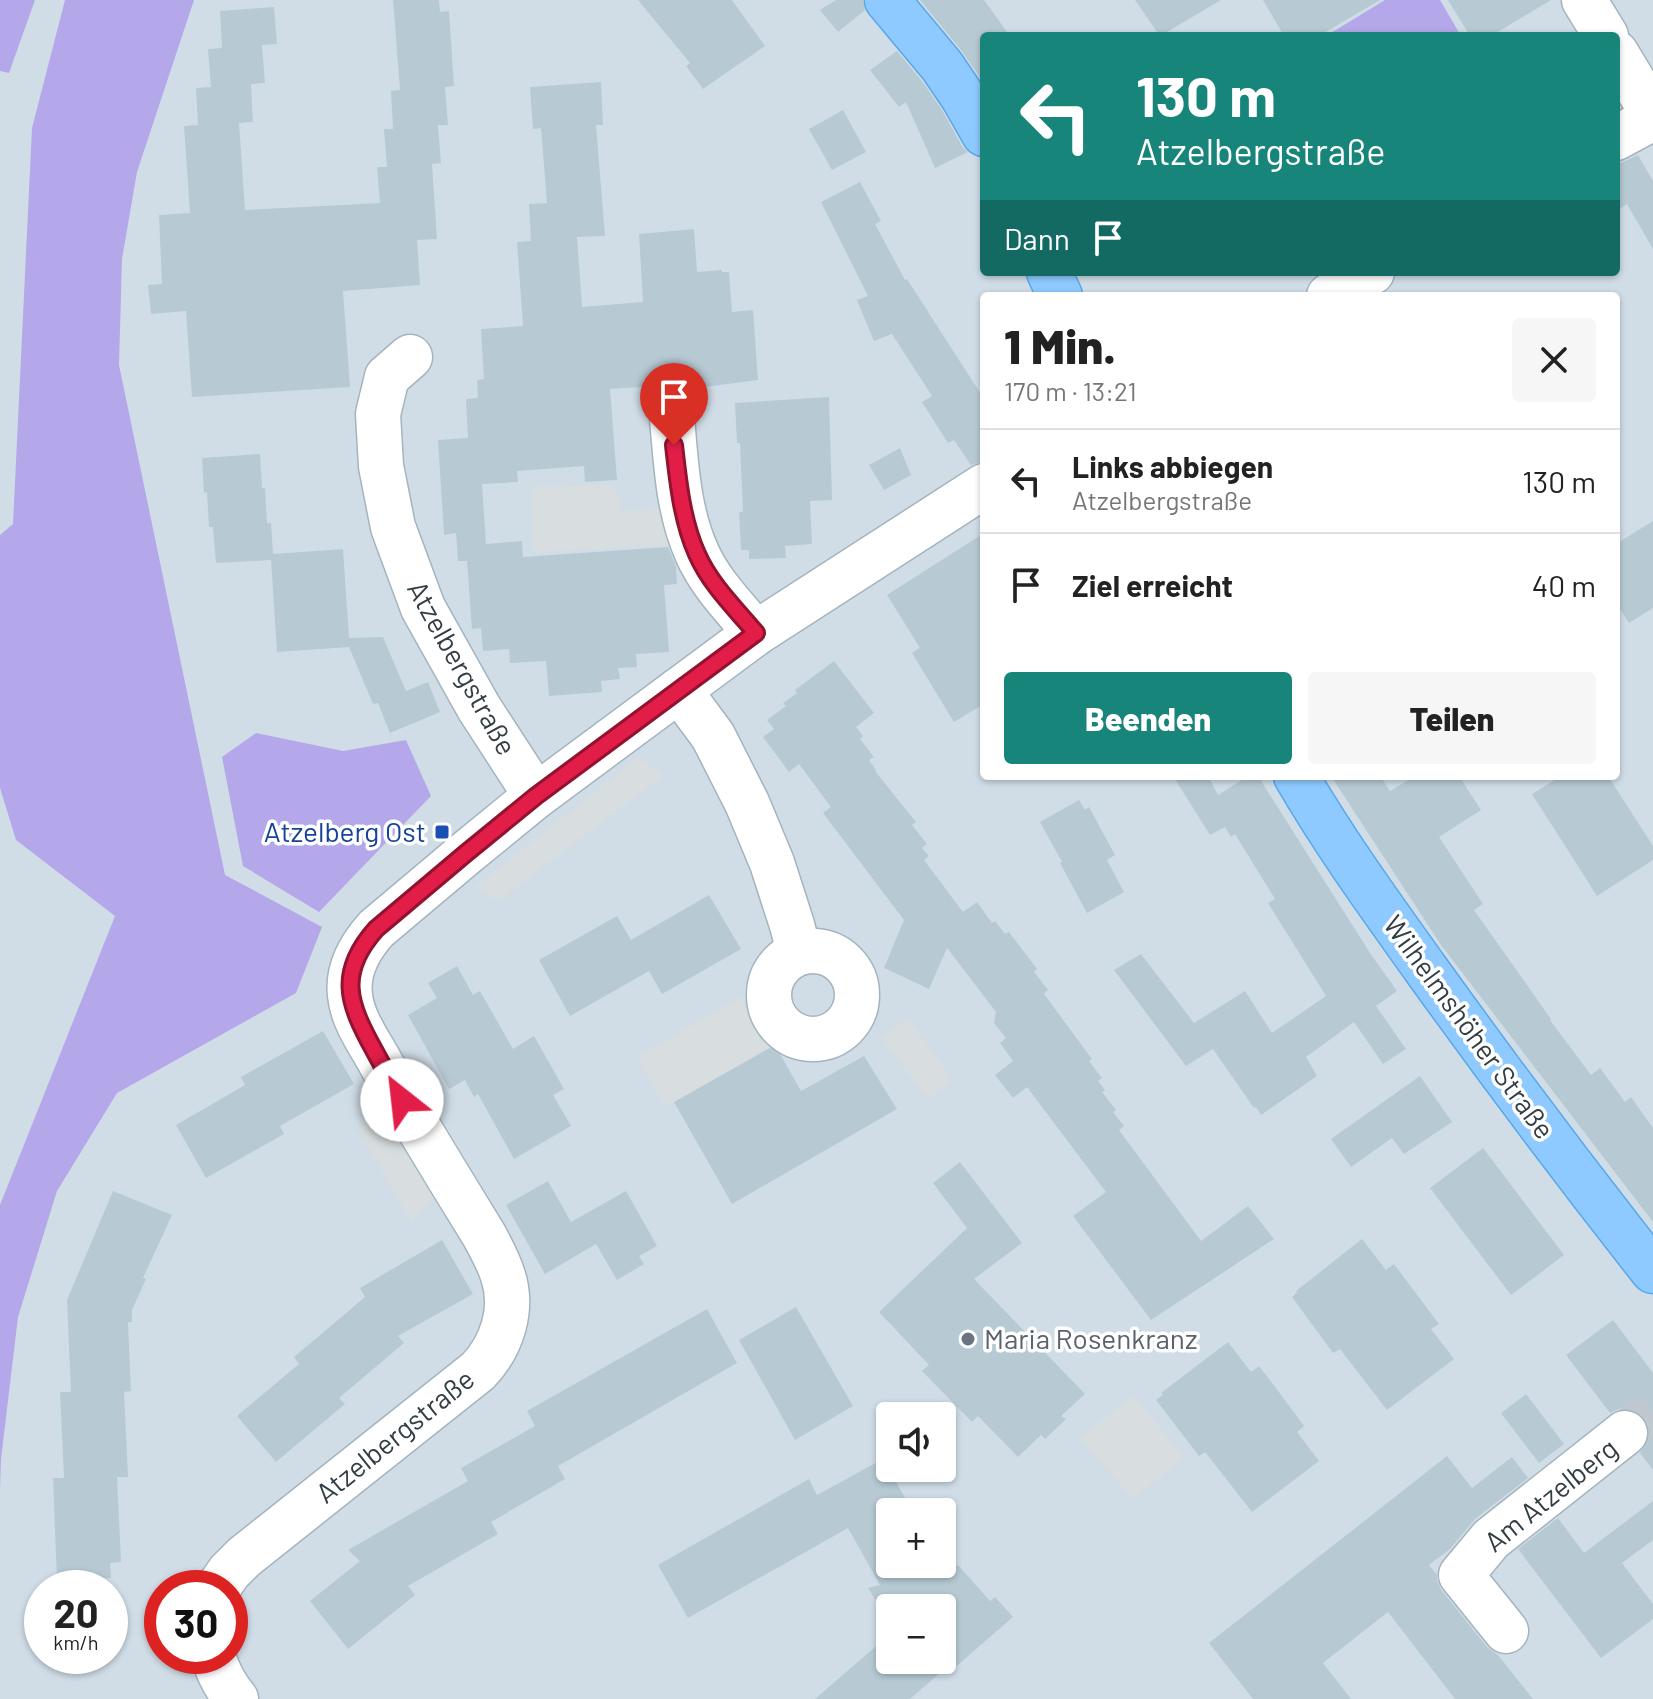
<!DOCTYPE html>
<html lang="de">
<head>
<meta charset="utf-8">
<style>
	body { margin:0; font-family:Barlow,sans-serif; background:#f6f6f6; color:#222; height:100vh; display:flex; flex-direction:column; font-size:30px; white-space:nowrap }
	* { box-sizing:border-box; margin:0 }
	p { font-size:26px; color:#767676 }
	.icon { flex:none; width:44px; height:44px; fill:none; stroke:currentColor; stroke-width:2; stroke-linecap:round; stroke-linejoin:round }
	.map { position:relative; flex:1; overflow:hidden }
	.side { position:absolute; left:980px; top:292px; width:640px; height:488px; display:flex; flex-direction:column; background:#fff; border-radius:8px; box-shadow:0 2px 6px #0004 }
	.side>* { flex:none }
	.top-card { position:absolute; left:980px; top:32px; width:640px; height:244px; border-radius:8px; box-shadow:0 2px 6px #0004; background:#18857b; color:#fff; overflow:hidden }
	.buttons { position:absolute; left:876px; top:1402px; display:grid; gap:16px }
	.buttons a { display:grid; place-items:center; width:80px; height:80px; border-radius:8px; background:#fff; box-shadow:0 2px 6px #0004; font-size:40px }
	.speed { position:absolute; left:24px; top:1570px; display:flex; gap:16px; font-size:40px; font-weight:700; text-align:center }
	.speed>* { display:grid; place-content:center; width:104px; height:104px; border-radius:50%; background:#fff; box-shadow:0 2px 6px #0004; line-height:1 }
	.speed small { font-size:20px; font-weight:400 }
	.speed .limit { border:12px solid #d22; background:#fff; color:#111 }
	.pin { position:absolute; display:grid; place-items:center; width:68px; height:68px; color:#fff; margin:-82px -34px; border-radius:50% 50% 50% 0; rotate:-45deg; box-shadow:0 0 8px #0007 }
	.pin .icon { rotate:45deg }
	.me { position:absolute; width:88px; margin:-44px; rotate:331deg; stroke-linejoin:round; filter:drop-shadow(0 0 6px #0008) }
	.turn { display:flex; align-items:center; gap:28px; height:168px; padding:0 24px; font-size:36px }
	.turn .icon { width:104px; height:104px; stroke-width:2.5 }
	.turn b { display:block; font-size:56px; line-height:68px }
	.then { display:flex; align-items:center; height:76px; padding:0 24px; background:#0003; gap:16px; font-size:30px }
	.round { display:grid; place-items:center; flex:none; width:84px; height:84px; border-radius:8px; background:#f6f6f6 }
	.overview { display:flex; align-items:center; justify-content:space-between; height:136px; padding:0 24px }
	h1 { font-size:48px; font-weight:800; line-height:60px }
	.primary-button { display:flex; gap:16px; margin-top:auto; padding:16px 24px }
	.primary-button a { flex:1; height:92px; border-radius:8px; background:#18857b; color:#fff; font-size:32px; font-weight:800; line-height:92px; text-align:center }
	.primary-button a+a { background:#f6f6f6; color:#222 }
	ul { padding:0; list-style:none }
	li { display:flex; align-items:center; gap:24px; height:104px; padding:0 24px; border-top:2px solid #e0e0e0 }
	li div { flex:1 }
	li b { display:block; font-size:30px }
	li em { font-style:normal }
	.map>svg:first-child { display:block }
	.residential { fill:#d0dde7; fill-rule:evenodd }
	.green { fill:#b5a8ea }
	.parking { fill:#d8dddf }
	.building { fill:#b7cad4 }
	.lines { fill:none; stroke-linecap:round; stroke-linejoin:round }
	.minor-tunnel { stroke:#bfc8cf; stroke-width:44; stroke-dasharray:44 22; stroke-linecap:butt }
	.minor-casing { stroke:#a4b4be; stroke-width:47 }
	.major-casing { stroke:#58a8ea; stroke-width:47 }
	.minor { stroke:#fff; stroke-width:44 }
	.major { stroke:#8ecaff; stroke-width:44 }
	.route-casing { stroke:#92132f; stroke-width:20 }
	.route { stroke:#e11d48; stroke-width:14 }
	.transit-dot { fill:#1a4fb4; stroke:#fff; stroke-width:3 }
	.worship-dot { fill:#6b7280; stroke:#fff; stroke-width:3 }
	.labels { text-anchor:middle; stroke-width:7; stroke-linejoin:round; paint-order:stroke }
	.street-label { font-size:28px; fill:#323e44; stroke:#fff }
	.transit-label { font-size:28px; fill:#164399; stroke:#fff; text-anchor:end }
	.worship-label { font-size:28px; fill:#5b616d; stroke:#fff; text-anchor:start }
</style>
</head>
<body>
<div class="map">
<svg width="1653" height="1699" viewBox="0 0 1653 1699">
	<rect width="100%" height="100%" fill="#e2ebf2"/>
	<!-- residential -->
	<path class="residential" d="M 0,0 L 1653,0 L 1653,1699 L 0,1699 ZM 984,36 L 1616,36 L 1616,272 L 984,272 ZM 984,296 L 1616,296 L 1616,776 L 984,776 ZM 890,1416 L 942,1416 L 942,1468 L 890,1468 ZM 890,1512 L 942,1512 L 942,1564 L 890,1564 ZM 42,1588 L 110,1588 L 110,1656 L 42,1656 ZM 162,1588 L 230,1588 L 230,1656 L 162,1656 ZM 890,1608 L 942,1608 L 942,1660 L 890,1660 Z"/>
	<!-- green -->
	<g class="green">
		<path d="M 0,0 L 35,0 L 9,73 L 0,71 Z"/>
		<path d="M 65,0 L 194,0 L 137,172 L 122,259 L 119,365 L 225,875 L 322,927 L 296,993 L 117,1093 L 57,1191 L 18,1317 L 1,1459 L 0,1489 L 0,1205 L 115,916 L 16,840 L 0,788 L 0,535 L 13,524 L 32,128 Z"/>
		<path d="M 1385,0 L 1440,0 L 1461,36 L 1326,36 Z"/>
		<path d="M 256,733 L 343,751 L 406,740 L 431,796 L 319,912 L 243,866 L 222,757 Z"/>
	</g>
	<!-- parking -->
	<g class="parking">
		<path d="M 614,485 L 623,511 L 668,509 L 675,545 L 533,552 L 532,487 Z"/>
		<path d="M 639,757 L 663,776 L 498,901 L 475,887 Z"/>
		<path d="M 741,997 L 753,1022 L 765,1038 L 775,1045 L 665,1107 L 637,1057 Z"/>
		<path d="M 908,1018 L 953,1080 L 927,1099 L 882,1038 Z"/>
		<path d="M 372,1092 L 433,1198 L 411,1222 L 360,1132 Z"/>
		<path d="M 1133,1396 L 1185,1457 L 1133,1499 L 1079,1438 Z"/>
	</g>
	<!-- building -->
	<g class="building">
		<path d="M 393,0 L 439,0 L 440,12 L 449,11 L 454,86 L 445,87 L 448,125 L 438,125 L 441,163 L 432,164 L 437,239 L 417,240 L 420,285 L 343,291 L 350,387 L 192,397 L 186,311 L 151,314 L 148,285 L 162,284 L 159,215 L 190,213 L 184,126 L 198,125 L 196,88 L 211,87 L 208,49 L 222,48 L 220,11 L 274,7 L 277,44 L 262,45 L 265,83 L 251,84 L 253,122 L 239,123 L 245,210 L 380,203 L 377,167 L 387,167 L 384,129 L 393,129 L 391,91 L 400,90 Z"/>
		<path d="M 638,0 L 732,0 L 765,46 L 703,89 L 686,66 L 690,63 Z"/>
		<path d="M 836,0 L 863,0 L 865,10 L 838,32 L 820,10 Z"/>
		<path d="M 920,0 L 984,0 L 1010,36 L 984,36 L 984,83 L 961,50 Z"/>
		<path d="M 1135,0 L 1221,0 L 1160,36 Z"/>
		<path d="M 1263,0 L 1380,0 L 1319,36 L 1284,36 Z"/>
		<path d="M 1448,0 L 1551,0 L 1491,36 L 1470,36 Z"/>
		<path d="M 897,51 L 922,81 L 942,110 L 962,146 L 968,152 L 935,168 L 906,102 L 899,107 L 870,70 Z"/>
		<path d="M 601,82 L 603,125 L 596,125 L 605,236 L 577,237 L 582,307 L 643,302 L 639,234 L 694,229 L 697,272 L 722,270 L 722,272 L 729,272 L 732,312 L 753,310 L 758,380 L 704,387 L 703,383 L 610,389 L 617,480 L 585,482 L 584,466 L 517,471 L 518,482 L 482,484 L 486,544 L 522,541 L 523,557 L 668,547 L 676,566 L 677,584 L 664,585 L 669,652 L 636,654 L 637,667 L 618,668 L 620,679 L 601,681 L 602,692 L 549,696 L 546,661 L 510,663 L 509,649 L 483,651 L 481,628 L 472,629 L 467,561 L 458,561 L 456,533 L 444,535 L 438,440 L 468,438 L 466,399 L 478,398 L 477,380 L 484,379 L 481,329 L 523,326 L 517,242 L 531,241 L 529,204 L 547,203 L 541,128 L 533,129 L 530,87 Z"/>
		<path d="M 843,110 L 866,152 L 832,170 L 809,129 Z"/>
		<path d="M 1638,155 L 1653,181 L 1653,249 L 1627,204 L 1616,211 L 1616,165 Z"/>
		<path d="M 860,182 L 881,221 L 875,224 L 905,280 L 907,279 L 984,399 L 984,461 L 971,465 L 954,440 L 948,443 L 922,402 L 932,396 L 892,334 L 874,341 L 857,300 L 868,296 L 821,202 Z"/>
		<path d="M 829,397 L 832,500 L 810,501 L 812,544 L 785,546 L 786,558 L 749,559 L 749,550 L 741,550 L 739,512 L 743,512 L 740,443 L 737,443 L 735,403 Z"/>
		<path d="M 900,448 L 911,475 L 884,490 L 869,465 Z"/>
		<path d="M 260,454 L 262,488 L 265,488 L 267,523 L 271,523 L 273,554 L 343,549 L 349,638 L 383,637 L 406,691 L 428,682 L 440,712 L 390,733 L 378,703 L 373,704 L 349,647 L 277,652 L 271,560 L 216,563 L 213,527 L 209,527 L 207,492 L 204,493 L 202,458 Z"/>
		<path d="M 1653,521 L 1653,608 L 1629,623 L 1616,603 L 1616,544 Z"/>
		<path d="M 984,533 L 984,704 L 954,722 L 912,653 L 920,648 L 887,595 Z"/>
		<path d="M 834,661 L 874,713 L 856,727 L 863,736 L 860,739 L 874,757 L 869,760 L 876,770 L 875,771 L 916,822 L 912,825 L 927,844 L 922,848 L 929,856 L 924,860 L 963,912 L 977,902 L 992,923 L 995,921 L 1005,934 L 1009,932 L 1037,969 L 1034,972 L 1048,990 L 1044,994 L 1092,1059 L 1089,1061 L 1102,1078 L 1098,1081 L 1105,1090 L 1102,1092 L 1116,1110 L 1113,1112 L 1124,1126 L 1119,1130 L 1201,1241 L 1248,1206 L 1274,1239 L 1151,1320 L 1073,1216 L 1106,1192 L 1027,1087 L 1013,1098 L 995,1075 L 1013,1061 L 1000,1043 L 1006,1038 L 994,1023 L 996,1012 L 947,948 L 929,989 L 884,968 L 904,920 L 823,813 L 831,807 L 799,764 L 789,772 L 763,737 L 774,729 L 767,720 L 786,706 L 783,703 L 797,693 L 795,690 Z"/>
		<path d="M 1173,776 L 1208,776 L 1218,795 L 1248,776 L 1258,776 L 1370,953 L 1397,991 L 1376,1006 L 1406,1049 L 1383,1064 L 1354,1022 L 1306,1057 L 1317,1076 L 1261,1115 L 1256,1107 L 1254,1108 L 1213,1049 L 1186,1066 L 1114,970 L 1141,954 L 1194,1023 L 1245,991 L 1272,1033 L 1326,996 L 1268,903 L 1275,899 L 1235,834 L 1231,837 L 1225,827 L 1210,835 Z"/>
		<path d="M 1331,776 L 1380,776 L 1390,791 L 1415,776 L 1459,776 L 1481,810 L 1439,837 L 1483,904 L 1474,910 L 1551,1019 L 1550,1020 L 1591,1075 L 1600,1068 L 1625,1102 L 1631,1097 L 1653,1128 L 1653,1222 L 1441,945 Z"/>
		<path d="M 1561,776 L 1608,776 L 1653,846 L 1653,860 L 1597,896 L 1532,794 Z"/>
		<path d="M 1079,800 L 1085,810 L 1089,807 L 1115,855 L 1107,860 L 1124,892 L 1087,913 L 1060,863 L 1062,862 L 1040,822 Z"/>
		<path d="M 709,895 L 741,949 L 662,994 L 649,971 L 570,1016 L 539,960 L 617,916 L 631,940 Z"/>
		<path d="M 457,966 L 473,995 L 480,991 L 513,1049 L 534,1036 L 564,1089 L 553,1095 L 571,1126 L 514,1159 L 478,1094 L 474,1097 L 465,1080 L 449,1089 L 408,1015 L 437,998 L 428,983 Z"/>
		<path d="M 323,1031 L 354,1084 L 280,1126 L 284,1134 L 206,1178 L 176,1125 L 245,1085 L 241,1077 Z"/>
		<path d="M 775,1045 L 801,1091 L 864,1056 L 897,1109 L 732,1204 L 674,1102 Z"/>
		<path d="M 1420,1076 L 1452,1122 L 1404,1154 L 1392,1138 L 1351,1167 L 1331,1139 Z"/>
		<path d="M 1483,1148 L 1564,1255 L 1511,1295 L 1430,1188 Z"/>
		<path d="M 960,1162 L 1022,1243 L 974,1279 L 1085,1394 L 1061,1416 L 1066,1419 L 1045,1439 L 1041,1435 L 1018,1457 L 978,1416 L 972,1422 L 922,1371 L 929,1365 L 879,1312 L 967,1228 L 933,1183 Z"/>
		<path d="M 548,1181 L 571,1222 L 626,1191 L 657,1246 L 639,1256 L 644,1264 L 617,1280 L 596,1244 L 545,1274 L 506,1205 Z"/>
		<path d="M 113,1191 L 172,1215 L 143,1278 L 146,1279 L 132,1310 L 132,1322 L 128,1322 L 131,1391 L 124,1392 L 128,1477 L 117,1477 L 121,1562 L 110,1563 L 111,1578 L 57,1582 L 53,1478 L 64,1478 L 60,1392 L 71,1392 L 67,1300 Z"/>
		<path d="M 1362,1239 L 1386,1270 L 1394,1264 L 1439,1324 L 1431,1329 L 1454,1359 L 1387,1410 L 1340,1349 L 1333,1353 L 1292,1297 L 1297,1292 L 1296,1291 Z"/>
		<path d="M 442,1240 L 473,1294 L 398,1336 L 404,1343 L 339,1398 L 345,1404 L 276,1462 L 237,1416 L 299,1364 L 294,1357 L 365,1297 L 360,1288 Z"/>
		<path d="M 796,1307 L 853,1406 L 795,1440 L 739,1340 Z"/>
		<path d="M 707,1309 L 737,1363 L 558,1466 L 565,1479 L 491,1522 L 498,1534 L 408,1586 L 415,1595 L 348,1649 L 310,1601 L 360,1561 L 348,1550 L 468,1481 L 461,1468 L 535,1426 L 527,1411 Z"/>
		<path d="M 1613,1320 L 1653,1373 L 1653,1470 L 1640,1453 L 1648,1441 L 1650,1429 L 1645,1418 L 1633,1410 L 1621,1408 L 1610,1413 L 1566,1355 Z"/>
		<path d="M 1228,1342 L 1251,1372 L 1259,1366 L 1276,1388 L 1304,1426 L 1297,1432 L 1319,1461 L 1252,1512 L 1205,1452 L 1199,1456 L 1156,1400 L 1163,1395 L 1161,1393 Z"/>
		<path d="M 1526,1394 L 1564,1444 L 1539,1463 L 1501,1413 Z"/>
		<path d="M 1447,1456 L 1472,1488 L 1512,1457 L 1528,1478 L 1475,1519 L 1450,1549 L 1429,1565 L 1437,1575 L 1437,1581 L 1442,1591 L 1487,1647 L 1498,1655 L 1533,1699 L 1455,1699 L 1388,1612 L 1323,1663 L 1351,1699 L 1253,1699 L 1209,1643 Z"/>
		<path d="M 883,1459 L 913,1512 L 890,1512 L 890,1564 L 942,1563 L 947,1571 L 958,1565 L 990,1601 L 995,1597 L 1013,1617 L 952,1670 L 949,1665 L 910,1699 L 815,1699 L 890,1634 L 890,1660 L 942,1660 L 942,1608 L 890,1608 L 890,1624 L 868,1588 L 880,1585 L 848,1528 L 688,1618 L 658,1565 L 809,1479 L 817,1495 Z"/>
		<path d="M 1653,1501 L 1653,1540 L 1622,1563 L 1653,1604 L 1653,1619 L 1601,1658 L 1518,1549 L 1558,1518 L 1584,1553 Z"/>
	</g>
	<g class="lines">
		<!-- minor-tunnel -->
		<path class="minor-tunnel" d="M 1625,1433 L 1653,1412"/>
		<defs>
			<g id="minor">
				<path d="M 1584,0 L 1606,36"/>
				<path d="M 1616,53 L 1653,114"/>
				<path d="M 1616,138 L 1653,118"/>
				<path d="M 1329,296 L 1372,272"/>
				<path d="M 410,357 L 387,377 L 378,414 L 381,466 L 393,527 L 423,608 L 479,708 L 536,796"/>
				<path d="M 672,418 C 676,463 678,511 697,553 C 710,583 735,608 756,633"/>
				<path d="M 679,690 L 713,736 L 747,803 L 772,863 L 792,925 L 799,952"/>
				<circle cx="813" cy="995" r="44"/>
				<path d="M 218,1588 L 229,1572 L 244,1557 L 478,1371 C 502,1346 514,1309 503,1276 C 499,1262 491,1248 484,1235 C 449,1178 413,1120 380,1062 C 369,1042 352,1019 350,995 C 347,970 360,947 376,929 L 465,854 L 536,796 L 756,633 L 984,486"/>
				<path d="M 1506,1631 L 1461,1575 L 1491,1539 L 1625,1433"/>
				<path d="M 213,1656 C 218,1672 225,1686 236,1699"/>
			</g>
			<g id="major">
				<path d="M 887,0 L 942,66 L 963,97 L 984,134"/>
				<path d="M 1049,272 L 1060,296"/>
				<path d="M 1296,776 C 1335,843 1380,905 1425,968 C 1499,1071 1575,1172 1653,1271"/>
			</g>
		</defs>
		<!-- minor casing -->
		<use href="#minor" class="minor-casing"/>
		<!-- major casing -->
		<use href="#major" class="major-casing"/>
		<!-- minor -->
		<use href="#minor" class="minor"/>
		<!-- major -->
		<use href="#major" class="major"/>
	</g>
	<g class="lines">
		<defs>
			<path id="route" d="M 402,1100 C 393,1084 383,1067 374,1050 C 348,1003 337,973 376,929 L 465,854 L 536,796 L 756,633 C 735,608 710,584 697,554 C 682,521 678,481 674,445"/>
		</defs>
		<!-- route casing -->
		<use href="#route" class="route-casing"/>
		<!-- route -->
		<use href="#route" class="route"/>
	</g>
	<!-- markers -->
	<rect class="transit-dot" x="434" y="824" width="16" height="16" rx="4"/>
	<circle class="worship-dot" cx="968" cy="1339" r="8"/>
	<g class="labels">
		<!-- street labels -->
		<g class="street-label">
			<text transform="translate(462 668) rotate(61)" y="10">Atzelbergstraße</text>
			<text transform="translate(1469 1027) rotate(54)" y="10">Wilhelmshöher Straße</text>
			<text transform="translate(395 1436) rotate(-39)" y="10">Atzelbergstraße</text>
			<text transform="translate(1551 1495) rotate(-39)" y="10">Am Atzelberg</text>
		</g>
		<!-- transit labels -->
		<g class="transit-label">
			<text x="426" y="842">Atzelberg Ost</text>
		</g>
		<!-- worship labels -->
		<g class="worship-label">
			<text x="984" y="1349">Maria Rosenkranz</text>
		</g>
	</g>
</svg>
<div class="buttons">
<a><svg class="icon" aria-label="sound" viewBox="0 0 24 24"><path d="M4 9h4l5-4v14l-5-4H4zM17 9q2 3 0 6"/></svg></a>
<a>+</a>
<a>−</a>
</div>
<div class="speed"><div>20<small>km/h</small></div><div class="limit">30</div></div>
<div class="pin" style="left:674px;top:445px;background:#d93025"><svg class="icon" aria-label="arrive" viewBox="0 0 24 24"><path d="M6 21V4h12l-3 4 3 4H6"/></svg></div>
<svg class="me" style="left:402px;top:1100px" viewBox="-20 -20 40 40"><circle r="19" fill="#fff"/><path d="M0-13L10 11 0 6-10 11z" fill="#e11d48"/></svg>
<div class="top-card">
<div class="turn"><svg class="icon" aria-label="left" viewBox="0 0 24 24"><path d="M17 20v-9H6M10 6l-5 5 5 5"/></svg><div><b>130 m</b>Atzelbergstraße</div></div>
<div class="then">Dann<svg class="icon" aria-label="arrive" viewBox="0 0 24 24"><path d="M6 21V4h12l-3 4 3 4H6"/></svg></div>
</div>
<section class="side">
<div class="overview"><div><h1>1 Min.</h1><p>170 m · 13:21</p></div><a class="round"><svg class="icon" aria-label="close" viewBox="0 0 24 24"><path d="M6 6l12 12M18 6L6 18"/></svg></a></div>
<ul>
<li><svg class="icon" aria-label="left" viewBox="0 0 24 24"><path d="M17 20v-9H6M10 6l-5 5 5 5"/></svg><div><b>Links abbiegen</b><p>Atzelbergstraße</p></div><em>130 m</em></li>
<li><svg class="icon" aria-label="arrive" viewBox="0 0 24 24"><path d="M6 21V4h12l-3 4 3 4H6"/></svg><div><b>Ziel erreicht</b></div><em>40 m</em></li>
</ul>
<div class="primary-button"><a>Beenden</a><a>Teilen</a></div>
</section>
</div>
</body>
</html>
